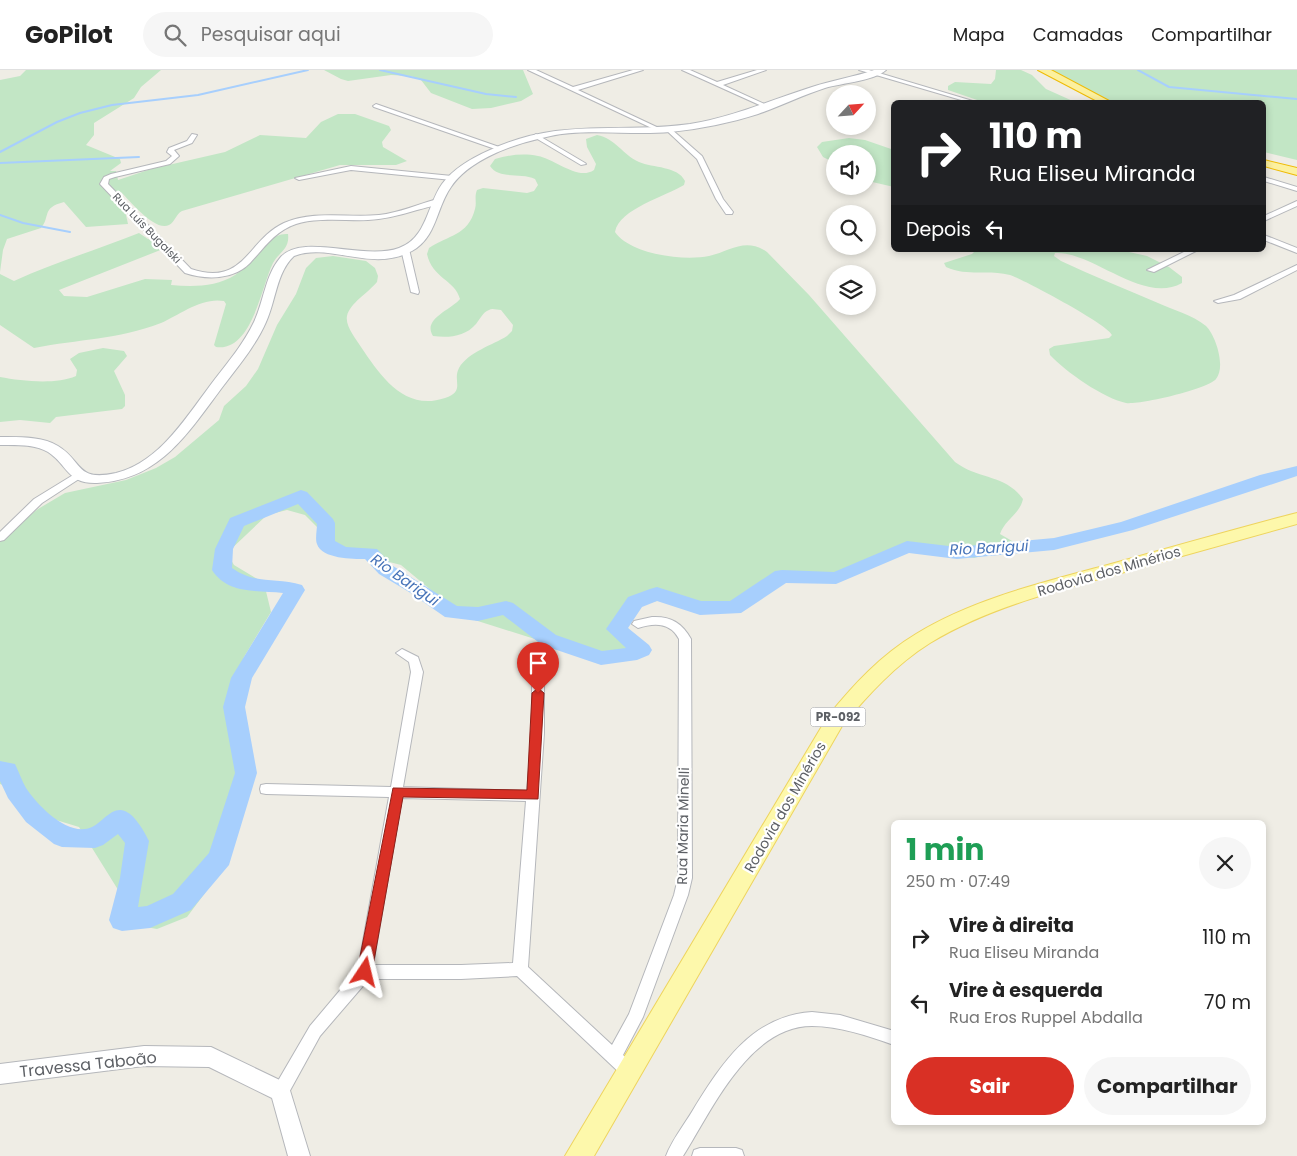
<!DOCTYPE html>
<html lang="pt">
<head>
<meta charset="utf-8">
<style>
	body { margin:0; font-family:Poppins,sans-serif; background:#f6f6f6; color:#222; height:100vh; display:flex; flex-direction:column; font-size:19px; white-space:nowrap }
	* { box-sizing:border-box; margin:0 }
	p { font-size:16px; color:#767676 }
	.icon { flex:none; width:28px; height:28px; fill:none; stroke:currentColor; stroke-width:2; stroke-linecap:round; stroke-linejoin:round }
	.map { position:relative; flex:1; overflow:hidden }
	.drawer { position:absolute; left:891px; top:750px; width:375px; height:305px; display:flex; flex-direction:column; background:#fff; border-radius:8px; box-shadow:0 2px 8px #0003 }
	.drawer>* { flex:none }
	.guide { position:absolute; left:891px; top:30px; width:375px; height:152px; border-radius:8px; box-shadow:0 2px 8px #0003; background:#202124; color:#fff; overflow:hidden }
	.needle { width:32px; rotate:64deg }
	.controls { position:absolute; left:826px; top:15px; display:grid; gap:10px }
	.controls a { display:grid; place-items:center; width:50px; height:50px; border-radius:50%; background:#fff; box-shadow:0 2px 8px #0003; font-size:25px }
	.pin { position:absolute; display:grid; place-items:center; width:42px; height:42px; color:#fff; margin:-51px -21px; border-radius:50% 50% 50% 0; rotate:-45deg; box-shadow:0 0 5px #0007 }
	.pin .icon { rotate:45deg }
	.me { position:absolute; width:55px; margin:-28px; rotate:10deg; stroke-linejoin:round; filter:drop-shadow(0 0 4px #0008) }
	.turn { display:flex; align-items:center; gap:18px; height:105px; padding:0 15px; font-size:22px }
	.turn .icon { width:65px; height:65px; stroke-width:2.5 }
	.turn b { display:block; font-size:35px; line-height:42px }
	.then { display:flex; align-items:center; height:48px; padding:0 15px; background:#0003; gap:10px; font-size:19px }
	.round { display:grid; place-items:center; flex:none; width:52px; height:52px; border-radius:26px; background:#f6f6f6 }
	.overview { display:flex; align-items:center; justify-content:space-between; height:85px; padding:0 15px }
	h1 { font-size:30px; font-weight:700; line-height:38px; color:#1e9e55 }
	.button { display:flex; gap:10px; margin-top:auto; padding:10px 15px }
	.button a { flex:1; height:58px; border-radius:30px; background:#d93025; color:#fff; font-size:20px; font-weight:700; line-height:58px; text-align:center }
	.button a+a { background:#f6f6f6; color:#222 }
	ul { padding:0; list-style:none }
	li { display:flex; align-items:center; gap:15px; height:65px; padding:0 15px }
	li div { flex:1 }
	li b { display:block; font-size:19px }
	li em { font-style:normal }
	header { display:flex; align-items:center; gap:30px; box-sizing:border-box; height:70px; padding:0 25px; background:#fff; border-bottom:1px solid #e0e0e0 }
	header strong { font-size:24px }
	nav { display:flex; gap:28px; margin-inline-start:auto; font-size:18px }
	.search { width:350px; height:45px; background:#f6f6f6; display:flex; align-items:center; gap:12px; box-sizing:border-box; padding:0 18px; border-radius:28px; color:#767676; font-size:19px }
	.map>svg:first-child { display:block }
	.green { fill:#c2e6c5 }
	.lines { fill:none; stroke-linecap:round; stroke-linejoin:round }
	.stream { stroke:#a7cffd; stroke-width:2 }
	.river { fill:#a7cffd; fill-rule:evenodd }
	.minor-casing { stroke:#b5b7bb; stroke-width:2 }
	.tertiary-casing { stroke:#b5b7bb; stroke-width:2 }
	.secondary-casing { stroke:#b4b7bc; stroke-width:2 }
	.primary-casing { stroke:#eed45e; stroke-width:2 }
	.trunk-casing { stroke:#efbb05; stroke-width:2 }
	.minor { fill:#fff; fill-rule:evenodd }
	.tertiary { fill:#fff; fill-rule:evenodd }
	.secondary { fill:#fff; fill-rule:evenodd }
	.primary { fill:#fdf8ab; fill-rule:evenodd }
	.trunk { fill:#fcf09e; fill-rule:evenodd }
	.route { fill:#d93025; stroke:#8d1f18 }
	.labels { text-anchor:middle; stroke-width:4.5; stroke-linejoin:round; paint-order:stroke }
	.far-street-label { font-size:11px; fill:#5d6065; stroke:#fff }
	.shield { fill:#fff; stroke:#8e9093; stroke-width:1 }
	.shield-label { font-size:12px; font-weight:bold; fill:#5d6065 }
	.street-label { font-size:14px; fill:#5d6065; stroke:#fff }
	.water-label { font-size:15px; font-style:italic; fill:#4673b8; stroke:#fff }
	.near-street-label { font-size:16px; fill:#5d6065; stroke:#fff }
</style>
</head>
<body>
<header>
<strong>GoPilot</strong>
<div class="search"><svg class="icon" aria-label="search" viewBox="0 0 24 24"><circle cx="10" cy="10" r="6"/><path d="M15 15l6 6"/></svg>Pesquisar aqui</div>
<nav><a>Mapa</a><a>Camadas</a><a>Compartilhar</a></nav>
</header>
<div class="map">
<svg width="1297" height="1086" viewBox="0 0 1297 1086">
	<rect width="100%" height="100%" fill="#efede5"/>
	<!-- green -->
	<g class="green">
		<path d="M 26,0 L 161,0 L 141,17 L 134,28 L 94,53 L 94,65 L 86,75 L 120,89 L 121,93 L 110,101 L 116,101 L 118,110 L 151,99 L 225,82 L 260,65 L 306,68 L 321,52 L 338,44 L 355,44 L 389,56 L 391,60 L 382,72 L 383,77 L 407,91 L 396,95 L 340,95 L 182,141 C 176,144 175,152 169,155 C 155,162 130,131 121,122 L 128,154 L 86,157 L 64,132 C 41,138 51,146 41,158 L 7,169 L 3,180 L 0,202 L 0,10 L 20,6 Z"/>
		<path d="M 324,0 L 523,0 L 533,24 L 521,31 L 491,38 L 472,39 L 431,23 L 421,10 L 411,6 L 391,5 L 348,11 L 341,9 Z"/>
		<path d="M 996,0 L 1021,0 L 1032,5 L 1046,19 L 1075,32 L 983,32 L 948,20 L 948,16 L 955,12 L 991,14 L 995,9 Z"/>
		<path d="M 1051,0 L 1297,0 L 1297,90 L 1264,82 L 1264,32 L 1112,32 Z"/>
		<path d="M 597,65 C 615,68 623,85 639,92 C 653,98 678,96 685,111 L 684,115 C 666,126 619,139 615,162 C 631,185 684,191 709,186 C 731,181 745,167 767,182 L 809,225 L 955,392 C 979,410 1005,404 1023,429 C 1020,444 1005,449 1000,464 L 1012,471 L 1029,474 L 974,488 L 928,479 L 905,482 L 858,503 L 778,510 L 735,536 L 712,543 L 669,528 L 637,536 L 622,547 L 634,569 L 633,578 L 611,583 L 582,584 L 462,546 L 401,495 L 339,479 L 305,445 L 287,440 L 267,445 L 227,483 L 234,495 L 264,513 L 271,542 L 244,587 L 230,643 L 240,737 L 215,783 L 205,823 L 187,847 L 157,859 L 129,854 L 120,823 L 79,757 L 20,739 L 3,715 L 0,714 L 0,469 L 38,439 L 65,423 L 126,410 L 156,398 L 175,387 L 219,350 L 224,336 L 246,316 L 258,299 L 277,255 L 296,224 L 306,198 L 316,188 L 333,186 L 366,191 L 375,198 L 378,206 L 377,212 C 368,223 350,233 347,246 C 345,256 356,269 361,277 C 380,305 404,342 445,328 C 466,321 452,311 459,298 C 468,282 493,275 507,266 L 512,261 L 513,255 L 501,240 C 497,240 492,238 489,240 C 483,242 480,249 476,254 C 465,267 448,268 433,266 C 422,249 451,240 460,229 C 455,210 432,208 427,184 L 429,178 C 448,165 468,166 475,139 C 477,132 474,127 477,120 L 483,118 L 527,123 L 534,121 L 538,115 L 535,109 C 521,102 499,110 490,96 L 495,89 C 509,85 523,83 538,86 C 555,89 578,111 594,100 L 596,94 L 587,77 L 586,69 Z"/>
		<path d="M 849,68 L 865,70 L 894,80 L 894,117 L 868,111 L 868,84 L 835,84 L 835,93 L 823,87 L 817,77 L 822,72 Z"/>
		<path d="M 139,163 L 148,169 L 157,170 L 159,173 L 157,175 L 163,179 L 59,220 L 64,226 L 87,227 L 145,209 L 172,210 L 171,215 C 193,217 216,217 235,205 C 253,194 265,162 288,164 C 290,179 279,182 273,193 C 261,217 252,282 216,277 L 214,275 L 226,234 L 224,231 C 202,227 179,245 161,253 C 117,270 79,269 34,278 L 0,255 L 0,204 L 14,211 C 55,192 97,180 139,163 Z"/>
		<path d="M 976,180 L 1120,180 L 1147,186 L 1169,197 L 1182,207 L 1182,213 C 1143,235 1093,181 1055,183 L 1054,186 L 1061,191 C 1093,206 1126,219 1158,233 C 1173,240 1193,245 1206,256 C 1216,266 1226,297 1216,309 C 1208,319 1140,335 1126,333 C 1103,328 1066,302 1050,285 L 1049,279 L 1054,276 L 1109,268 L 1112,265 C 1109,255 1023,209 1010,205 C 987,199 969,207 946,197 L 944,193 L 972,184 Z"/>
		<path d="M 103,278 L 124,281 L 127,286 L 114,301 L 125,325 L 125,336 L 122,339 L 56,347 L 50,353 L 20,350 L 0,352 L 0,307 C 22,311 55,315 76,306 L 77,300 L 70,289 L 79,283 Z"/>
	</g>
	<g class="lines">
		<!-- stream -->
		<g class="stream">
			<path d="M 380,0 L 486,24 L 516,27"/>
			<path d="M 1138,0 L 1169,17 L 1297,29"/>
			<path d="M 0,82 L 57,52 L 80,43 L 112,35 L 198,25 L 308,0"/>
			<path d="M 0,93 L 139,87"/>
			<path d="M 0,145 L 23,153 L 70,162"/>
		</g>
		<!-- river -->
		<path class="river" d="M 1297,396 L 1297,406 L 1133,460 L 1054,480 L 957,489 L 909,483 L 836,514 L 786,513 L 741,543 L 700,545 L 657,531 L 642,537 L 628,558 L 649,575 L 652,580 L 649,585 L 637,590 L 601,595 L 542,575 L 503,545 L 478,551 L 445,547 L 409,522 L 379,504 L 365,489 C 353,489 322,489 317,474 C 315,469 317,460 317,454 L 298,434 L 244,456 L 233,479 L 232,498 C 256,515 275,507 302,515 L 305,520 L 252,608 L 245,637 L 257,703 L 229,795 L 191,840 L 150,858 L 122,861 L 113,858 L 109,850 L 120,808 L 125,773 L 118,764 L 103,775 L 95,778 L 62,777 L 54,774 L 26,752 L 8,728 L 0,711 L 0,691 L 15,694 C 19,702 22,711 26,718 C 38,736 69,768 92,757 C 101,753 110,739 121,740 C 133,741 144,761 149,771 L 138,837 L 147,836 L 173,824 L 209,783 L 235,703 L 223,637 L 231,608 L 283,523 C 259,520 228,525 212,500 L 215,479 L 230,448 L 301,420 L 307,422 L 333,449 L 335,453 L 335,471 L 346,477 L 377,479 L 393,496 L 457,536 L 478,537 L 506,531 L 513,533 L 556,565 L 602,581 L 626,578 L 606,559 L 628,527 L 650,519 L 657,517 L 701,531 L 730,531 L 775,501 L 782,500 L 834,502 L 907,471 L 957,477 L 1054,468 L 1121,452 L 1260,405 Z"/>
		<defs>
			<g id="minor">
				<path d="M 528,0 L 536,0 L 573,17 L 633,0 L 643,0 L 578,20 L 663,60 L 658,61 Z"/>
				<path d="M 682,0 L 690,0 L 717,12 L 757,0 L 766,0 L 723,15 L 771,37 L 766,38 Z"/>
				<path d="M 859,0 L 869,0 L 976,32 L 968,32 Z"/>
				<path d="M 376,34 L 502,78 L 503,79 L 498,80 L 374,37 L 373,36 Z"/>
				<path d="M 666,58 L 670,58 L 702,86 L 723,129 L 733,142 L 732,144 L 726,144 L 716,129 L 697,89 L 666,60 Z"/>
				<path d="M 192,64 L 197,65 L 192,73 L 174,80 L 179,86 L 170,94 L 115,107 L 109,109 L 108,114 L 191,199 C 245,217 247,170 284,153 C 314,140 347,148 379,145 C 399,143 418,134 438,129 L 442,131 C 435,136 425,138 417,140 C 401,145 385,149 368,150 C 345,151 319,147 296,154 C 275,161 264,178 250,193 C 234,210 206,210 185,203 L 100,114 L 104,107 L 111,104 L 166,91 L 172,86 L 167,82 L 169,78 L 187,71 Z"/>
				<path d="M 536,64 L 585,93 L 586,94 L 581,95 L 534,67 L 533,66 Z"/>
				<path d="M 351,96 L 452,106 L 456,108 L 452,110 L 351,100 L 299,110 L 295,108 Z"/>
				<path d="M 1264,107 L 1297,117 L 1297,121 L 1264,111 Z"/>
				<path d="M 1297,131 L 1297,136 L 1264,151 L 1264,146 Z"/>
				<path d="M 1264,165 L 1297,178 L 1297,183 L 1264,170 Z"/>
				<path d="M 402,177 L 409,179 L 419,222 L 418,224 L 411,222 L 401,179 Z"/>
				<path d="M 1188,180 L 1198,180 L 1154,202 L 1147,200 Z"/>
				<path d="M 1297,195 L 1297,200 L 1240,229 L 1218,233 L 1214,231 L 1234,225 Z"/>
				<path d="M 78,402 L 83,405 L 82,407 L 42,433 L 4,470 L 0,471 L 0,462 L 34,429 Z"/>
				<path d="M 652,547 C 671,546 682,553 691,569 L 692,808 L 688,825 L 643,947 L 623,985 L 635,996 L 637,1001 L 635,1006 L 629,1008 L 623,1006 L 517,906 L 461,909 L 369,909 L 320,966 L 287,1026 L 281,1029 L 275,1026 L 273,1021 L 275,1016 L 310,956 L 358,899 L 389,727 L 266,724 L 261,723 L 260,719 L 261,715 L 266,714 L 391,717 L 411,602 L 409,592 L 396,583 L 402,579 L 418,587 L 423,602 L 403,717 L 527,721 L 532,663 L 532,603 L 534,600 L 542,600 L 544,603 L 544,663 L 528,897 L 612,975 L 629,944 L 674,825 L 678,808 L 679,569 C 670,552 654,553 638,558 L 632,554 L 634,551 ZM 402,728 L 526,731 L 513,893 L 461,895 L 373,895 Z"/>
				<path d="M 812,942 L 840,945 L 894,961 L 894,975 C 868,966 840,956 812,956 C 749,956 712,1040 683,1086 L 666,1086 C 672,1070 684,1055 693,1040 C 722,993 752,946 812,942 Z"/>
				<path d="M 700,1078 L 736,1078 L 742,1080 L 744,1086 L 692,1086 L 694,1080 Z"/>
			</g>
			<path id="tertiary" d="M 144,976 L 211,977 L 288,1014 L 310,1086 L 288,1086 L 272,1028 L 209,997 L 144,996 L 0,1014 L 0,994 Z"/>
			<path id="secondary" d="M 874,0 L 886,0 C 874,11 842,13 825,18 C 803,25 781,36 758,44 C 730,53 700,59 670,62 C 628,66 583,57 542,68 C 511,75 469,90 451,117 C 436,138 437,167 412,181 C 371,203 330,172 294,186 C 276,203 276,231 266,252 C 256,275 239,295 224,315 C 189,361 161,410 97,413 C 67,414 68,395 48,382 C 35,374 15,375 0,375 L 0,367 C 18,367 42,366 58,376 C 83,391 75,412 116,403 C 161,392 188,344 215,309 C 229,291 244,273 254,252 C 264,231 265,206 280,188 C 301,162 364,191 399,178 C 427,168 427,135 442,114 C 454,98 472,88 490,80 C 561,47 617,64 690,54 C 733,47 771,30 812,17 C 833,10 854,7 874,0 Z"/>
			<path id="primary" d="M 1297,443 L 1297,454 C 1236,471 1175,488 1114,505 C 1051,522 986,539 930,573 C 895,595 868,625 842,656 L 594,1086 L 565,1086 L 828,646 C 854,614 881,585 916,564 C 975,528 1045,512 1111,494 C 1173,477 1235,459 1297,443 Z"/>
			<g id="trunk">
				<path d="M 1038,0 L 1051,0 L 1111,32 L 1099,32 Z"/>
				<path d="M 1264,90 L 1297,98 L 1297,105 L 1264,96 Z"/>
			</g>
		</defs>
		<!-- minor casing -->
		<use href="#minor" class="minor-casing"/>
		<!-- tertiary casing -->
		<use href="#tertiary" class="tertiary-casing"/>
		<!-- secondary casing -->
		<use href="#secondary" class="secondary-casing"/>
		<!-- primary casing -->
		<use href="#primary" class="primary-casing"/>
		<!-- trunk casing -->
		<use href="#trunk" class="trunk-casing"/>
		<!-- minor -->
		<use href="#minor" class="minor"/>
		<!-- tertiary -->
		<use href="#tertiary" class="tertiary"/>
		<!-- secondary -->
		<use href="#secondary" class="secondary"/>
		<!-- primary -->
		<use href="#primary" class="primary"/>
		<!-- trunk -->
		<use href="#trunk" class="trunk"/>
	</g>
	<!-- route -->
	<path class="route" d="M 538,618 L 544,623 L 538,729 L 403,727 L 372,902 L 370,907 L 365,909 L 360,907 L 357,902 L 393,718 L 527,720 L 532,623 Z"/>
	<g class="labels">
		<!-- far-street labels -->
		<g class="far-street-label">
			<text transform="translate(147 158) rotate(46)" y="4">Rua Luís Bugalski</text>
		</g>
		<!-- shield labels -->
		<rect class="shield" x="810.5" y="637.5" width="55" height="19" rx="4"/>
		<g class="shield-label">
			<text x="838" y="651">PR-092</text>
		</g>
		<!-- street labels -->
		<g class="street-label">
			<text transform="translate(1109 501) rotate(-16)" y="5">Rodovia dos Minérios</text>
			<text transform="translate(785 737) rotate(-60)" y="5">Rodovia dos Minérios</text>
			<text transform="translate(683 756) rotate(-89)" y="5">Rua Maria Minelli</text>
		</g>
		<!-- water labels -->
		<g class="water-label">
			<text transform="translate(989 478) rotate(-3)" y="5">Rio Barigui</text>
			<text transform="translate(405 510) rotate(35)" y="5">Rio Barigui</text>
		</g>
		<!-- near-street labels -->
		<g class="near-street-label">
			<text transform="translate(88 994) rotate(-6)" y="6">Travessa Taboão</text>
		</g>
	</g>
</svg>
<div class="controls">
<a><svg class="needle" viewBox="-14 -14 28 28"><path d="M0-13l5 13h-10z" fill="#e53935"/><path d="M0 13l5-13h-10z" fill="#767676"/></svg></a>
<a><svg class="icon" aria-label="sound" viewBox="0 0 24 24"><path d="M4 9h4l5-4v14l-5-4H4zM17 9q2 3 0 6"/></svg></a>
<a><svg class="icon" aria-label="search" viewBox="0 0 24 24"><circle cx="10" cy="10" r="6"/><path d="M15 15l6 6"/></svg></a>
<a><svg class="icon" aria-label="layers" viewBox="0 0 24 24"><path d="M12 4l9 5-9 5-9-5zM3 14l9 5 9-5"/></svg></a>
</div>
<div class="pin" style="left:538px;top:623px;background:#d93025"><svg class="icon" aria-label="arrive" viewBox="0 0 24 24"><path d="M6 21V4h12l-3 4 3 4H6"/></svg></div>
<svg class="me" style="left:365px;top:902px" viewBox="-20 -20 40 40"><path d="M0-17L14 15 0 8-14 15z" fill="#d93025" stroke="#fff" stroke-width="4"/></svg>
<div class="guide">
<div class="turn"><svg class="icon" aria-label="right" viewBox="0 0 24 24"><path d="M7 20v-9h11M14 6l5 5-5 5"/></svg><div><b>110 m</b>Rua Eliseu Miranda</div></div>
<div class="then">Depois<svg class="icon" aria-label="left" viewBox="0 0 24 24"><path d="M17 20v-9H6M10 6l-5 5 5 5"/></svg></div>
</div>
<section class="drawer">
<div class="overview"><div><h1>1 min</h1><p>250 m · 07:49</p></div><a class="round"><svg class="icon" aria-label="close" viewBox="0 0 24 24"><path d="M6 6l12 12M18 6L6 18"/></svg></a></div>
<ul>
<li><svg class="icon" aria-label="right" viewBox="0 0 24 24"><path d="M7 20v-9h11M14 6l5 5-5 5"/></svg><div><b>Vire à direita</b><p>Rua Eliseu Miranda</p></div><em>110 m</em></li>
<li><svg class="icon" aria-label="left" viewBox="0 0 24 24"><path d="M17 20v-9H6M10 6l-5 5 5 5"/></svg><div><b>Vire à esquerda</b><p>Rua Eros Ruppel Abdalla</p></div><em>70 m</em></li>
</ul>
<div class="button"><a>Sair</a><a>Compartilhar</a></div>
</section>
</div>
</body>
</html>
